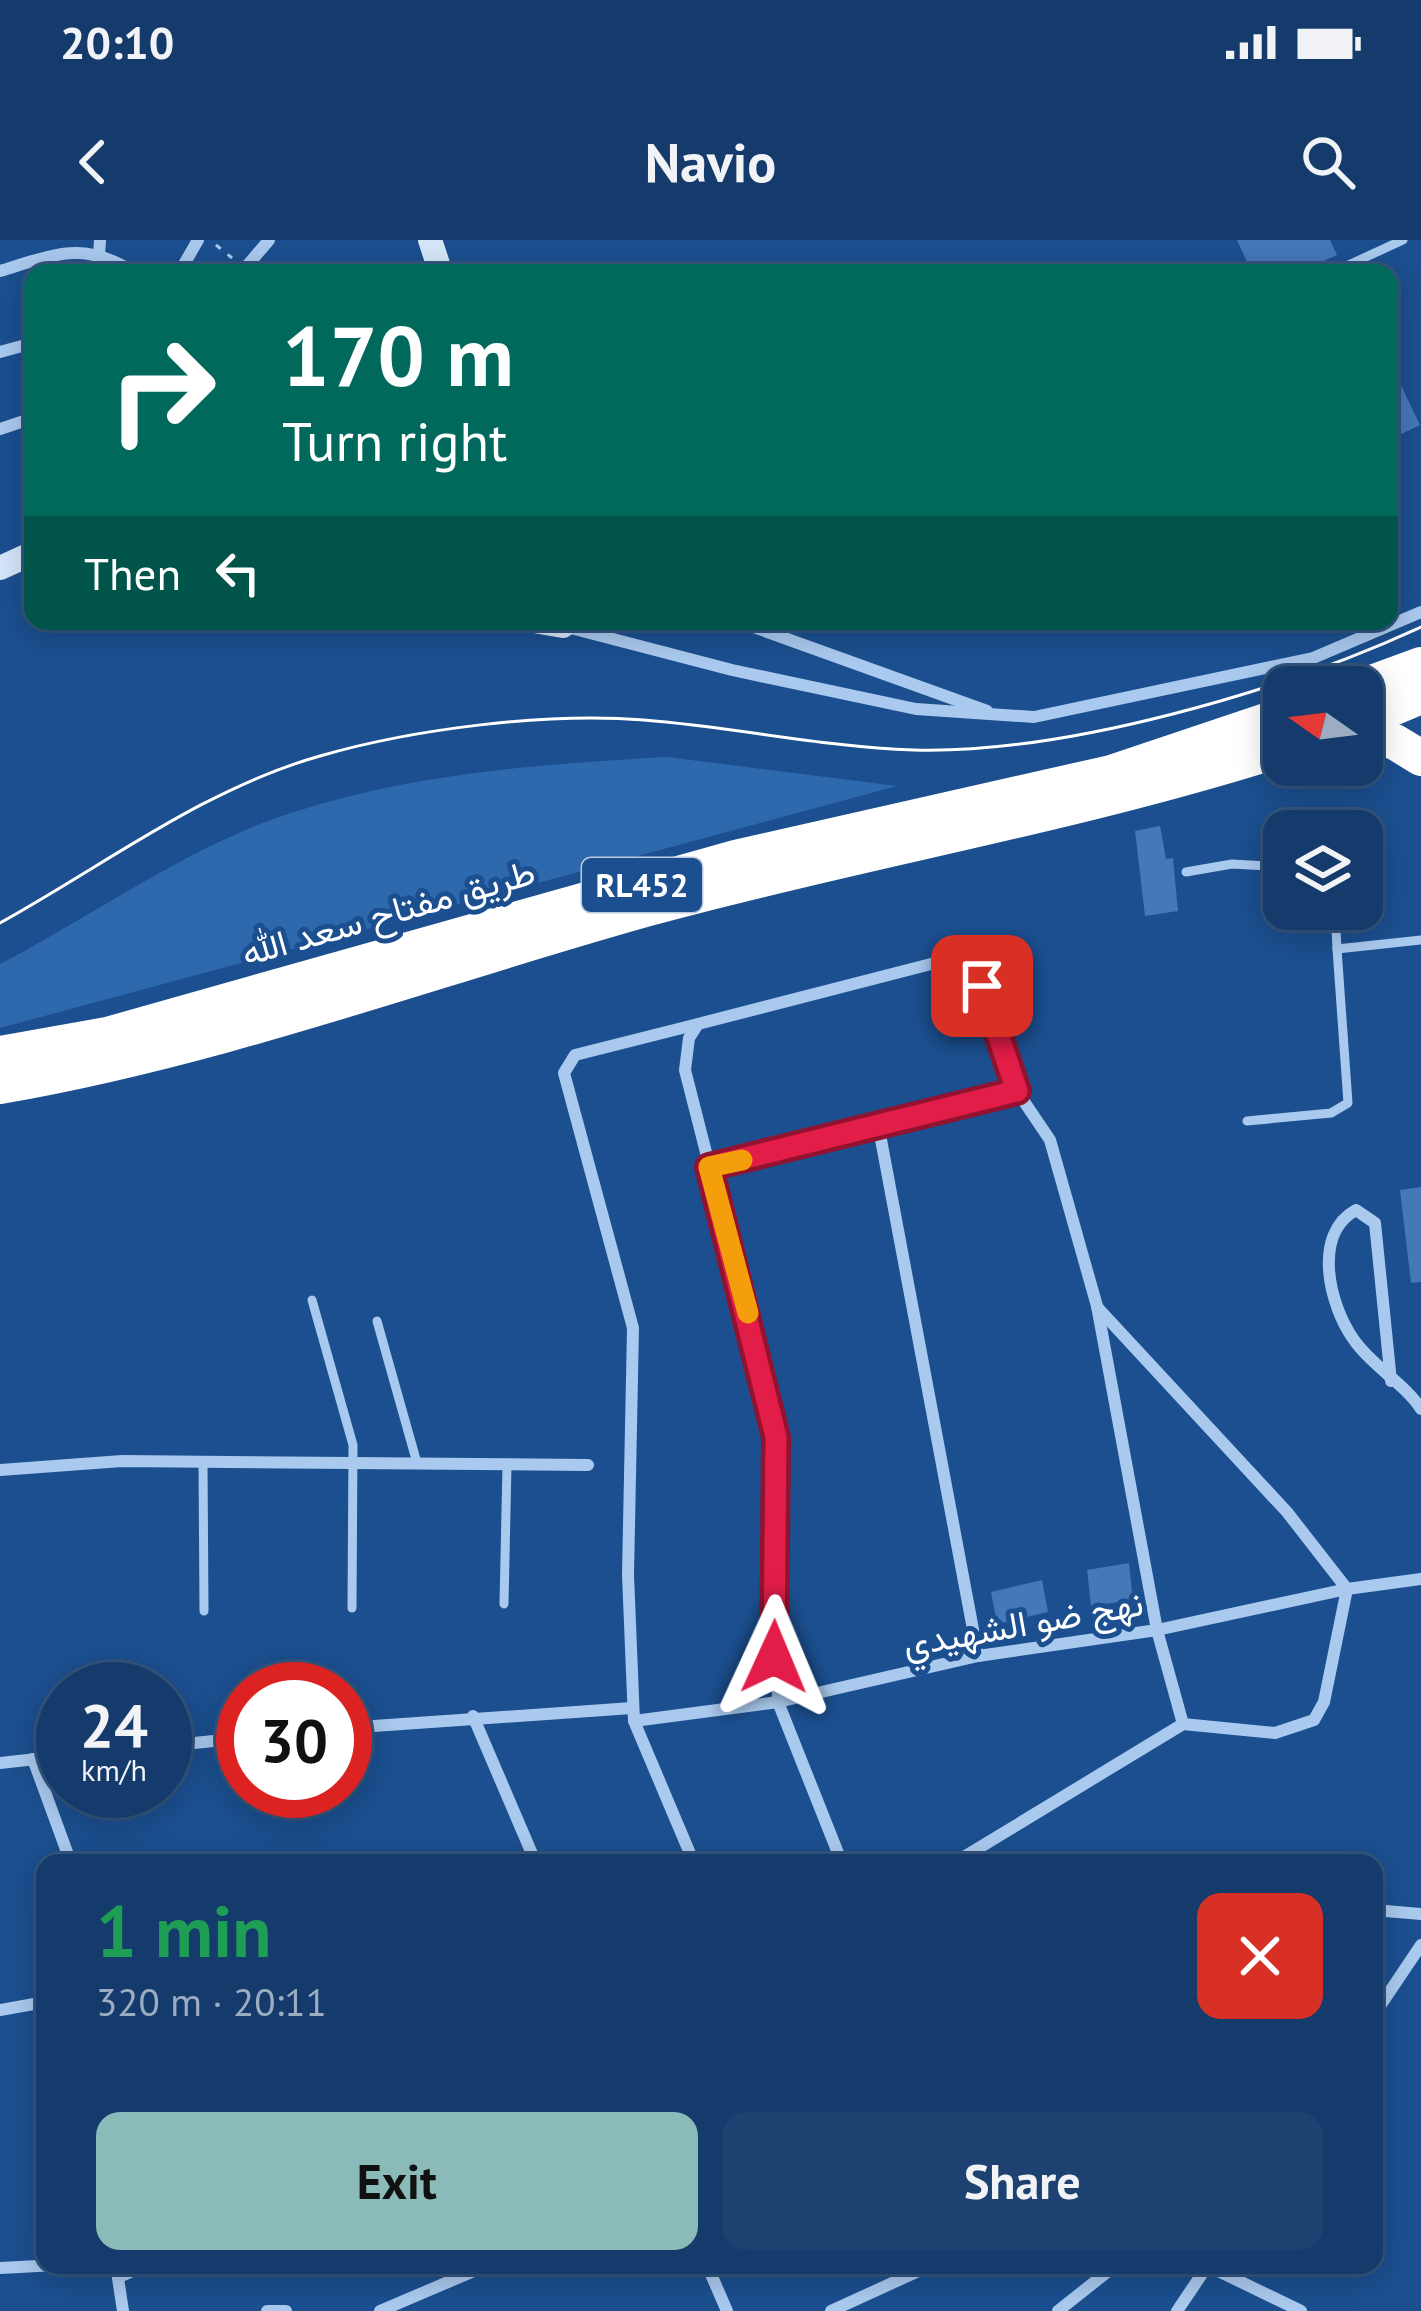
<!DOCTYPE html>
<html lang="en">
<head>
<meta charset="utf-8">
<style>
	body { margin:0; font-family:"PT Sans",Vazirmatn,sans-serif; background:#1d4271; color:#f1f3f6; height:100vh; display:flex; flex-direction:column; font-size:45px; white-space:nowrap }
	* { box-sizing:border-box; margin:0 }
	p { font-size:39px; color:#9dadc1 }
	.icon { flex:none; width:66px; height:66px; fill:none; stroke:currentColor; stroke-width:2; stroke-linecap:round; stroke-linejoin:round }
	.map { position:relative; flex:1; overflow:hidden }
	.side { position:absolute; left:36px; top:1614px; width:1347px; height:420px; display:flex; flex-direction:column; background:#143b6b; border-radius:24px; box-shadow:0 6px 30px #0003,0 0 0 3px #33557e }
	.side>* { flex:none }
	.guide { position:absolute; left:24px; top:24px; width:1374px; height:366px; border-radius:24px; box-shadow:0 6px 30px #0003,0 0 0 3px #33557e; background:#00695c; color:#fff; overflow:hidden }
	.needle { width:78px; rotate:284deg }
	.controls { position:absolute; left:1263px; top:426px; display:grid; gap:24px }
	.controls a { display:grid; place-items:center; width:120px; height:120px; border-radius:24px; background:#143b6b; box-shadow:0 6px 30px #0003,0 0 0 3px #33557e; font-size:60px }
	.speed { position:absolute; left:36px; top:1422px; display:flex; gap:24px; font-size:60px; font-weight:700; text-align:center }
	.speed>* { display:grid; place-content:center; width:156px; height:156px; border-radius:50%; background:#143b6b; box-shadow:0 6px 30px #0003,0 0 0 3px #33557e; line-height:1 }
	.speed small { font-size:30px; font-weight:400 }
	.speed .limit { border:18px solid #d22; background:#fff; color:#111 }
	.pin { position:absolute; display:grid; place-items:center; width:102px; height:102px; color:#fff; margin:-51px; border-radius:24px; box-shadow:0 6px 18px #0006 }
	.me { position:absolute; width:132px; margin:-66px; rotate:1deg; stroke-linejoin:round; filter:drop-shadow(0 0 9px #0008) }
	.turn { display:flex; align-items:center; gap:42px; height:252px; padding:0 60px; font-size:54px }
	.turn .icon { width:156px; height:156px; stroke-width:2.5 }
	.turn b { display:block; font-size:84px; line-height:102px }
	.then { display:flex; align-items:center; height:114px; padding:0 60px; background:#0003; gap:24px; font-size:45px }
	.round { display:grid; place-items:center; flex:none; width:126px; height:126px; border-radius:24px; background:#1d4271 }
	.head { display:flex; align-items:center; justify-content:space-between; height:204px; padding:0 60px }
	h1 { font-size:72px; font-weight:600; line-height:90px; color:#1e9e55 }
	.primary-button { display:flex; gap:24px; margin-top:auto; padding:24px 60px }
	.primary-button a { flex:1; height:138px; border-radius:24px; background:#8bbbb9; color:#111; font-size:48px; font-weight:600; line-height:138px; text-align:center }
	.primary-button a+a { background:#1d4271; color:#f1f3f6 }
	.status { display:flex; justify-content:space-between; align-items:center; height:84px; padding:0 60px; background:#143b6b; direction:ltr }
	.status svg { height:33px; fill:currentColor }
	header { display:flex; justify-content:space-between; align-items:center; height:156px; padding:0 60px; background:#143b6b; font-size:54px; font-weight:600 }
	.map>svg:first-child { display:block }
	.green { fill:#2e69ad }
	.building { fill:#4478b7 }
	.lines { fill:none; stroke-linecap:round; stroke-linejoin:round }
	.path { stroke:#a9c9ee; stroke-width:3; stroke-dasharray:6 9; stroke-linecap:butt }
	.lane { stroke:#a9c9ee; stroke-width:9 }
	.street { stroke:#a9c9ee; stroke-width:12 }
	.secondary { stroke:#d6e6fa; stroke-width:24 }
	.highway { stroke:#fff; stroke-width:36 }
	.tram { stroke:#fff; stroke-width:3 }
	.route-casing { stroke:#92132f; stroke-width:30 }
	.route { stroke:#e11d48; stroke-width:21 }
	.slow { stroke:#f59e0b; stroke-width:21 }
	.labels { text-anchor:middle; stroke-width:10; stroke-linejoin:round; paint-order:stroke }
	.shield { fill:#1b4f8f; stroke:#bbcadd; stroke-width:3 }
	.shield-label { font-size:33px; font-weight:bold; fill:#fff }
	.street-label { font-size:36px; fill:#fff; stroke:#1b4f8f }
</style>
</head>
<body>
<div class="status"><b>20:10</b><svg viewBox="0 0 49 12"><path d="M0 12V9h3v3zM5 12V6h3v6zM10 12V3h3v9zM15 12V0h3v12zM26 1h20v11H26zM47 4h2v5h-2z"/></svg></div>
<header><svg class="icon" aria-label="back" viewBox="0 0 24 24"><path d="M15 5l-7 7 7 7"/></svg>Navio<svg class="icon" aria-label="search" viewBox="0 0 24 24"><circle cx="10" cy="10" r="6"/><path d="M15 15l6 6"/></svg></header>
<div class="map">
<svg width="1421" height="2071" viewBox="0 0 1421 2071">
	<rect width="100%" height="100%" fill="#1b4f8f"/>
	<!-- green -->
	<path class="green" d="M 667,517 L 897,546 L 0,788 L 0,724 C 96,674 190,605 294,572 C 416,533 540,524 667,517 Z"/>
	<!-- building -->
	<g class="building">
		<path d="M 1237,0 L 1330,0 L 1337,15 L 1297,33 L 1252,33 Z"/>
		<path d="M 1389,120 L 1420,185 L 1389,200 Z"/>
		<path d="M 1160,586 L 1166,619 L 1173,618 L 1178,671 L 1145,676 L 1135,591 Z"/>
		<path d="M 1421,947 L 1421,1042 L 1411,1043 L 1400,950 Z"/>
		<path d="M 1129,1323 L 1133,1360 L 1091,1366 L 1087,1330 Z"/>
		<path d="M 1042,1340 L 1048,1372 L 997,1384 L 991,1352 Z"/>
	</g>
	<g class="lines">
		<!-- path -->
		<path class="path" d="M 216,5 L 232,18"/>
		<!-- lane -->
		<g class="lane">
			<path d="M 1331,33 L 1403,0"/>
			<path d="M 1186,632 L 1232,624 L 1284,627"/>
			<path d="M 1335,669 L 1337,709 L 1421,700"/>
			<path d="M 1247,881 L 1331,873 L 1348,863 L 1337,709"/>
			<path d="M 312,1060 L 353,1205 L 352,1368"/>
			<path d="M 377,1081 L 417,1223"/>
			<path d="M 203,1221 L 204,1371"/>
			<path d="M 504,1364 L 507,1225"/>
		</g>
		<!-- street -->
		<g class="street">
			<path d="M 0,31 C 56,14 84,0 135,33"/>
			<path d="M 98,33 L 100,0"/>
			<path d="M 179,33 L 198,0"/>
			<path d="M 241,33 L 269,0"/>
			<path d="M 0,112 L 33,103"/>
			<path d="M 0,189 L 33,178"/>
			<path d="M 737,381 L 987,471"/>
			<path d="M 563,386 L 732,430 L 916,469 L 1034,477 L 1313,418 L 1421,372"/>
			<path d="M 879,889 L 978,1416"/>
			<path d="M 709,927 L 1017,851"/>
			<path d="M 1391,1141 L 1375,983 L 1356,970 C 1312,994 1329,1065 1354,1100 C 1372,1126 1404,1143 1421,1169"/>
			<path d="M 0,1230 L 122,1221 L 588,1225"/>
			<path d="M 473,1476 L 536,1623"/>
			<path d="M 634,1481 L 778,1462 L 978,1416 L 1157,1390 L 1347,1349 L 1421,1339"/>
			<path d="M 345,1488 L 632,1468"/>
			<path d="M 165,1506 L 243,1498"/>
			<path d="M 33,1519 L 71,1623"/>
			<path d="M 0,1523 L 63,1516"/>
			<path d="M 694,1623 L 634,1481 L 628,1335 L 633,1088 L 564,833 L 575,815 L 698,784"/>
			<path d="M 842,1623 L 778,1462 L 773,1175 L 685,830 L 689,798 L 698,784 L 935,723 L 976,733 L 1017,851 L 1050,900 L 1097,1066 L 1157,1390 L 1183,1484"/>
			<path d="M 954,1623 L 1183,1484 L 1275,1493 L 1314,1480 L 1324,1462 L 1347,1349 L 1287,1272 L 1097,1067"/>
			<path d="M 1374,1670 L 1421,1674"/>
			<path d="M 0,1770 L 45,1762"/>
			<path d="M 1374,1775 L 1421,1705"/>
			<path d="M 116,2025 L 123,2071"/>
			<path d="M 707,2025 L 727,2071"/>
			<path d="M 1208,2026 L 1301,2071"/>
			<path d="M 0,2028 L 57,2025"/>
			<path d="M 119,2037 L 146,2025"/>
			<path d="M 267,2071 L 286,2071"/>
			<path d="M 380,2071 L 488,2025"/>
			<path d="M 831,2071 L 925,2028"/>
			<path d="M 1058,2071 L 1116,2025"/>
			<path d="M 1177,2071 L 1208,2025"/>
		</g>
		<!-- secondary -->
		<g class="secondary">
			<path d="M 430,0 L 441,33"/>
			<path d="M 0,328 L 33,313"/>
			<path d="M 534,381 L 563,386 L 562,381"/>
		</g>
		<!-- highway -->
		<g class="highway">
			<path d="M 1361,447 L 1421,425"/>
			<path d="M 1362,481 L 1421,456"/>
			<path d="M 1362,493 L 1395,502 L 1421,518"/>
			<path d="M 0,814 L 107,795 L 735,618 L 1111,533 L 1284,475"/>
			<path d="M 0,846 C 221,808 434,728 649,668 C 861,610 1074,575 1284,508"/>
		</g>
		<!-- tram -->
		<path class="tram" d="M 0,683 C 105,625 203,549 320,516 C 413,489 547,472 644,480 C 734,487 823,507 914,510 C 1067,514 1282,451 1421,387"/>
	</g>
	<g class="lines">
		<defs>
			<path id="route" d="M 774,1417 L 776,1197 L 709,927 L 1017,851 L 982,746"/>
		</defs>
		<!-- route casing -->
		<use href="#route" class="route-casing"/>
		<!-- route -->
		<use href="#route" class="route"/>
		<!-- slow -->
		<path class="slow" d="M 742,920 L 709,927 L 748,1073"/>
	</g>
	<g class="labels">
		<!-- shield labels -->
		<rect class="shield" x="582" y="618" width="120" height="54" rx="9"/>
		<g class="shield-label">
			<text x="642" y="657">RL452</text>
		</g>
		<!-- street labels -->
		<g class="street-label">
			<text transform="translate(388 672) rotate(-16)" y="13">طريق مفتاح سعد الله</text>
			<text transform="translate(1023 1383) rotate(-10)" y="13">نهج ضو الشهيدي</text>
		</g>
	</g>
</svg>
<div class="controls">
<a><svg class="needle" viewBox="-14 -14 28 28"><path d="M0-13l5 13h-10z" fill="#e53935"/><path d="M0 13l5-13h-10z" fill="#9dadc1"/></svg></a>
<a><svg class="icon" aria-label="layers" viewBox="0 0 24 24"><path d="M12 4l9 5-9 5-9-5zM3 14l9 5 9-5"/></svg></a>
</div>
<div class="speed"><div>24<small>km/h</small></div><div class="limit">30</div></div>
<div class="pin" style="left:982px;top:746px;background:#d93025"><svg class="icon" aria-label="arrive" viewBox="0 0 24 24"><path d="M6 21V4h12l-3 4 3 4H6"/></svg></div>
<svg class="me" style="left:774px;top:1417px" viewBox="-20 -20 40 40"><path d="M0-17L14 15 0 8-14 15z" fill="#e11d48" stroke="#fff" stroke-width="4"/></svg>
<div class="guide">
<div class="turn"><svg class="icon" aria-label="right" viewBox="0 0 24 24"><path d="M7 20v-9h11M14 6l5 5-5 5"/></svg><div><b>170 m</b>Turn right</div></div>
<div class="then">Then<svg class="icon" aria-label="left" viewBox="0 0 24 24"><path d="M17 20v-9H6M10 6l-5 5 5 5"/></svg></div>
</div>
<section class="side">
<div class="head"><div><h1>1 min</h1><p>320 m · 20:11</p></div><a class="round" style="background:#d93025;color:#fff"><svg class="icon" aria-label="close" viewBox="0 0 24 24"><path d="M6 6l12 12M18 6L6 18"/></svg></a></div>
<div class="primary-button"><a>Exit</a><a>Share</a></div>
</section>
</div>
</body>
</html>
